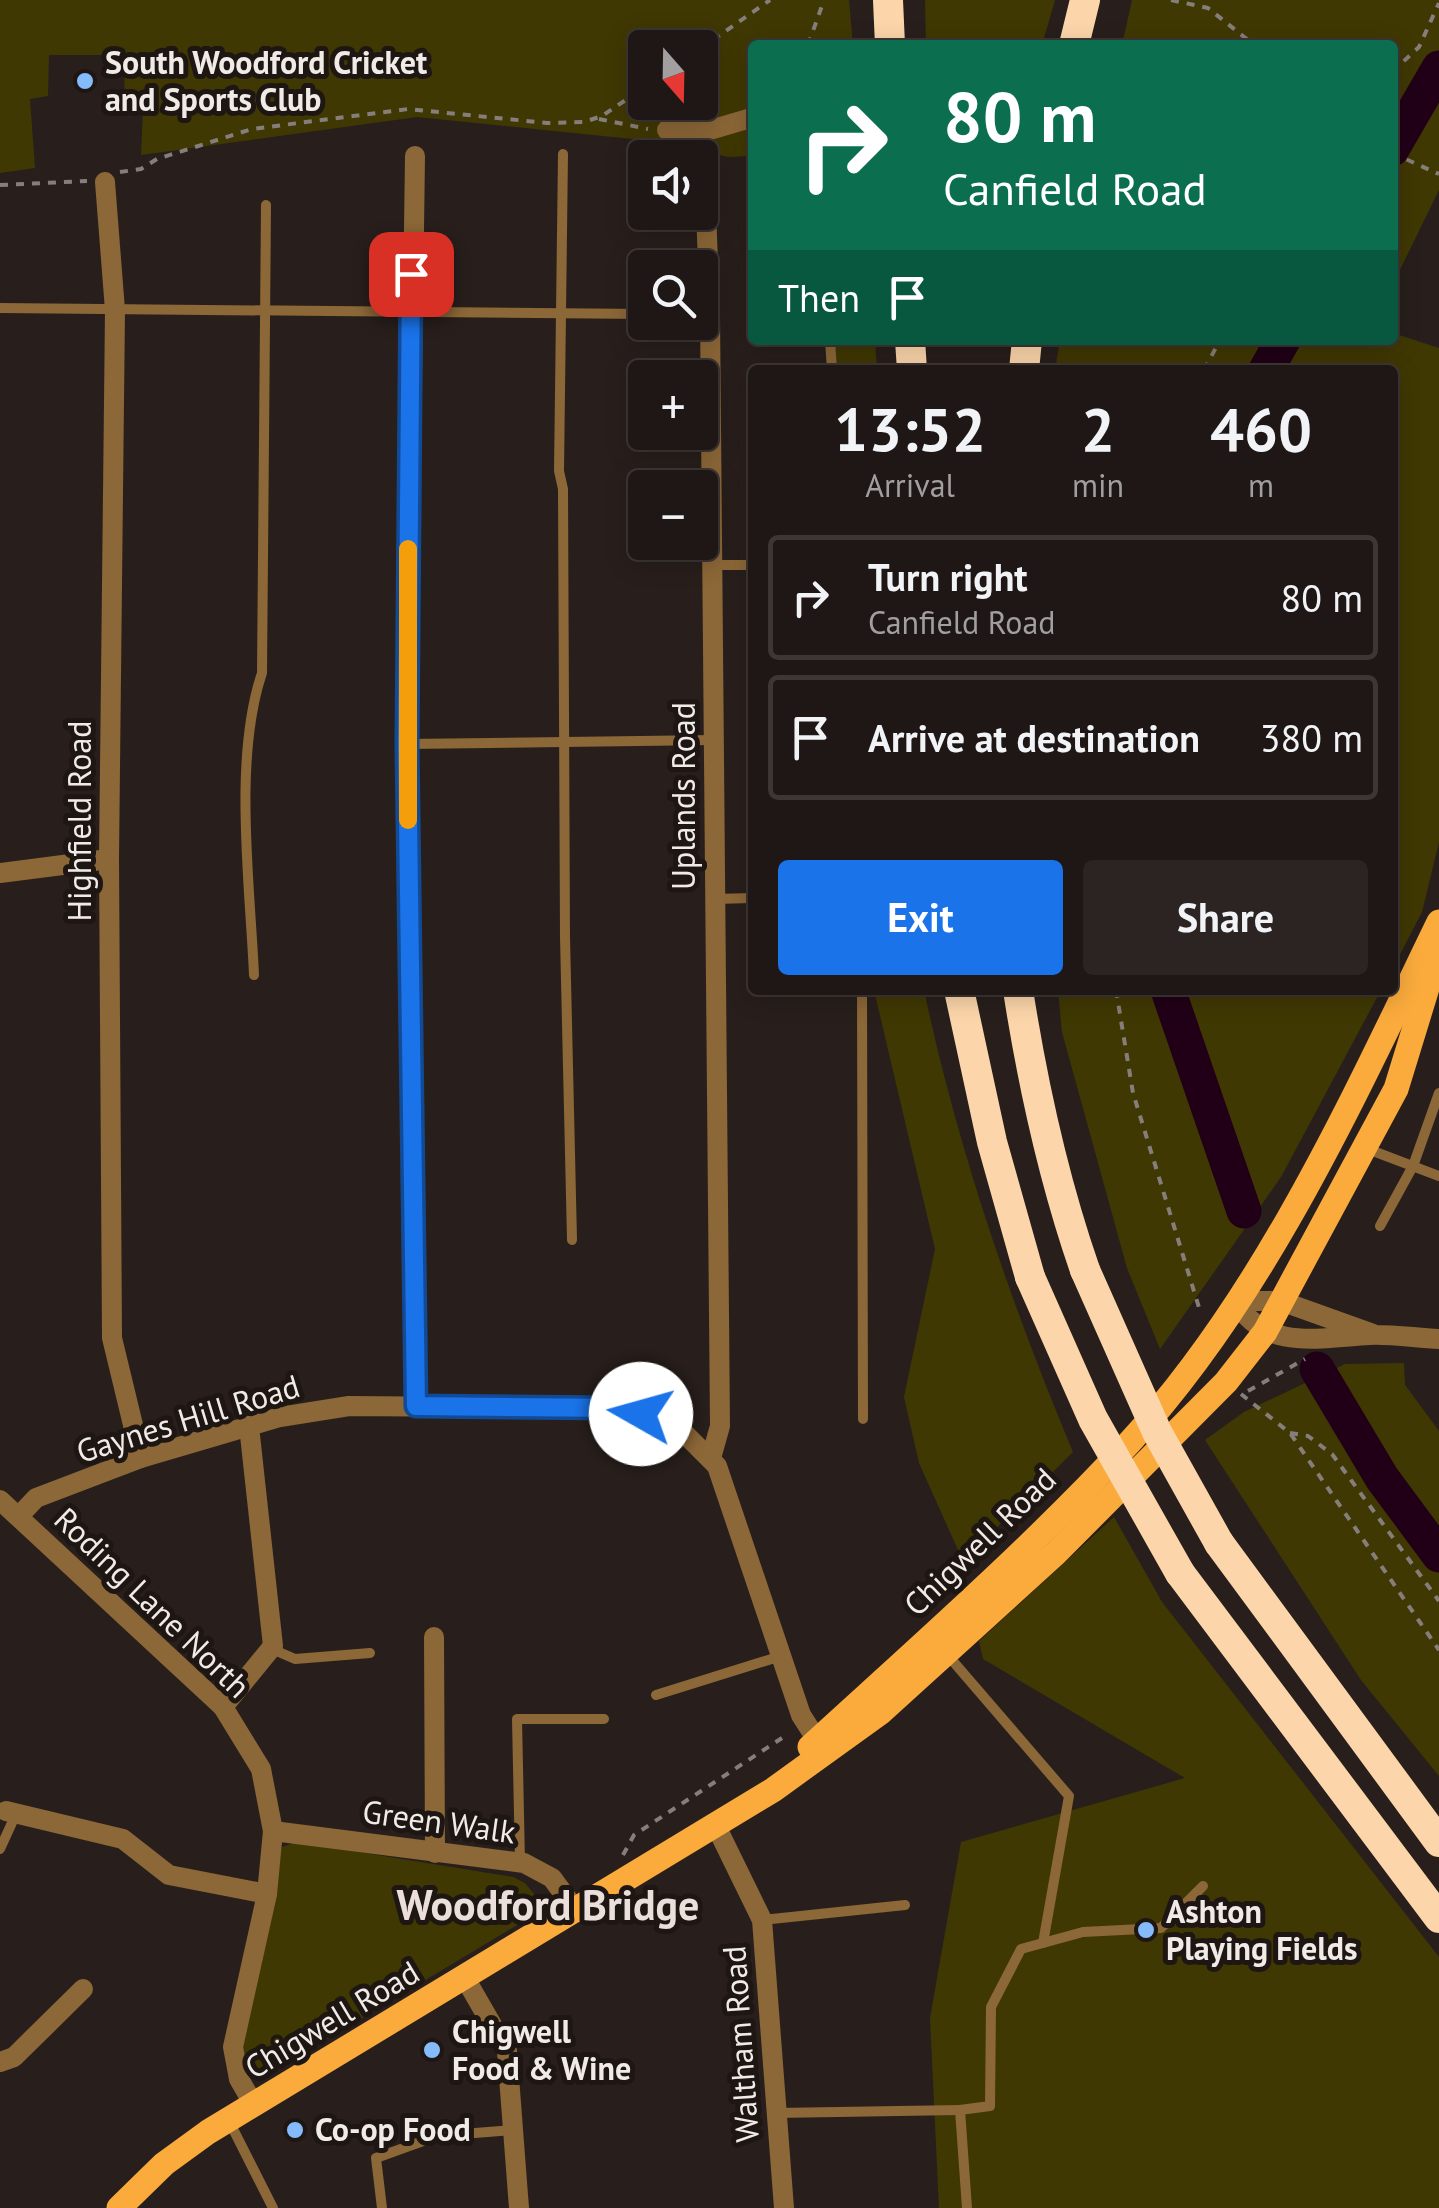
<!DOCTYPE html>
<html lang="en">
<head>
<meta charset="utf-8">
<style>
	body { margin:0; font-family:"PT Sans",sans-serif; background:#2b2422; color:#f1f3f6; height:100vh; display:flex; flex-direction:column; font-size:38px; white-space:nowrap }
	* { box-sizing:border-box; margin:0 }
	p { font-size:32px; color:#a19fa0 }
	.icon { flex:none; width:55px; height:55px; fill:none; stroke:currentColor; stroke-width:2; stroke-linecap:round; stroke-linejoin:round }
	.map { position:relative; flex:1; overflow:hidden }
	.details { position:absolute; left:748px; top:365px; width:650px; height:630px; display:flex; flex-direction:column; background:#1e1715; border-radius:10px; box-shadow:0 5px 25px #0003,0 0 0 2px #3c3634 }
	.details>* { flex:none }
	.banner { position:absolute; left:748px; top:40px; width:650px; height:305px; border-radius:10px; box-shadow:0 5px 25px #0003,0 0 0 2px #3c3634; background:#0b6e4f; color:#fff; overflow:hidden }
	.needle { width:65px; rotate:160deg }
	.fabs { position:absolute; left:628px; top:30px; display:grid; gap:20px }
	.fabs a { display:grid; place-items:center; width:90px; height:90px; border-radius:10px; background:#1e1715; box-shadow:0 5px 25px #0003,0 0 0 2px #3c3634; font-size:50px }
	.pin { position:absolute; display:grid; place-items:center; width:85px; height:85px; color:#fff; margin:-42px; border-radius:20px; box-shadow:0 5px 15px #0006 }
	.me { position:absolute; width:110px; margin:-55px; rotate:277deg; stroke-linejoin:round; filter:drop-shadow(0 0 8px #0008) }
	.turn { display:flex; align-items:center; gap:35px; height:210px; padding:0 30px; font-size:45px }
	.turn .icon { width:130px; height:130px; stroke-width:2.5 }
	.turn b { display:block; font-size:70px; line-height:85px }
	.then { display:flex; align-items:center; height:95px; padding:0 30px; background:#0003; gap:20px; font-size:38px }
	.eta { display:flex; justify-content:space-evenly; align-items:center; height:170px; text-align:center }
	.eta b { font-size:60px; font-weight:600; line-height:70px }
	.cta { display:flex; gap:20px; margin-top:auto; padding:20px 30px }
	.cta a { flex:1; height:115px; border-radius:10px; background:#1a73e8; color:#fff; font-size:40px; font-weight:600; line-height:115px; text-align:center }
	.cta a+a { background:#2b2422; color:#f1f3f6 }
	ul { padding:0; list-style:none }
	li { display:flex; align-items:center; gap:30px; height:125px; margin:0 20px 15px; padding:0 10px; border:5px solid #3c3634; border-radius:10px }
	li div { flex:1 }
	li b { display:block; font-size:38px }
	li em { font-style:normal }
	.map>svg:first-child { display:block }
	.green { fill:#403803; fill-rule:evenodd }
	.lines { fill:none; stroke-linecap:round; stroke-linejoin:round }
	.river { stroke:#210017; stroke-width:35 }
	.path { stroke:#857e7b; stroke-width:4; stroke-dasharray:8 8; stroke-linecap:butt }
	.service { stroke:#8c6737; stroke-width:10 }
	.minor { stroke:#8c6737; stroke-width:20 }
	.tertiary { stroke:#8c6737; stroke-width:20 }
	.primary { stroke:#faab3c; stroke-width:25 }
	.motorway { stroke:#fcd6aa; stroke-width:30 }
	.motorway-bridge { stroke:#fcd6aa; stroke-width:30 }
	.route-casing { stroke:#114b97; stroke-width:25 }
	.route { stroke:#1a73e8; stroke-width:18 }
	.slow { stroke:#f59e0b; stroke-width:18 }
	.poi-dot { fill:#86bbfb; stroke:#1e1613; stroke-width:4 }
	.labels { text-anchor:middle; stroke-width:10; stroke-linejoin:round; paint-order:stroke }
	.poi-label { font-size:32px; font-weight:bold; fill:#f1ebe8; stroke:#1e1613; text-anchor:start }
	.street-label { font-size:32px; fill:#f1ebe8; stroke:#1e1613 }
	.district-label { font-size:42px; font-weight:bold; fill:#eadfda; stroke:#1e1613 }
</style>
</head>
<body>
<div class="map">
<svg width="1439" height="2208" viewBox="0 0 1439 2208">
	<rect width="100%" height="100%" fill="#281f1c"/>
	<!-- green -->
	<g class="green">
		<path d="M 0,0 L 849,0 L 853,45 L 752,45 L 752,156 L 728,157 L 662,142 L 417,117 L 141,155 L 143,111 L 125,109 L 124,55 L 49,55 L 48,96 L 30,99 L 35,168 L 0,173 ZM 645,48 L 700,48 L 700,102 L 645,102 Z"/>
		<path d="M 925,0 L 1055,0 L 1042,45 L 926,45 Z"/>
		<path d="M 1132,0 L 1439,0 L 1439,190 L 1393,284 L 1392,45 L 1122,45 Z"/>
		<path d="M 1393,333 L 1439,348 L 1439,842 L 1422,912 L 1393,968 L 1392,370 L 1055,370 L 1060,340 L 1392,340 Z"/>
		<path d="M 834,340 L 875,340 L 877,370 L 835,370 Z"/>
		<path d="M 874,990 L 924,990 C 958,1150 1010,1301 1073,1452 L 963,1561 L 919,1463 L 904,1397 L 935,1249 Z"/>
		<path d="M 1058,990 L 1381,990 L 1281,1177 L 1160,1349 L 1127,1268 L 1062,1032 Z"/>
		<path d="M 1404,1363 L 1405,1385 L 1439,1431 L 1439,1776 L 1361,1680 L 1205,1440 L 1244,1412 L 1345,1364 Z"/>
		<path d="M 1114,1517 L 1162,1602 L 1439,1957 L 1439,2208 L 939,2208 L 930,2018 L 961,1842 L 1185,1778 L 983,1659 L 979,1641 Z"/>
		<path d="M 297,1842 L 513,1877 L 525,1883 L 535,1895 L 527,1919 L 269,2074 L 255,2075 L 241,2058 L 275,1859 L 282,1847 Z"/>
	</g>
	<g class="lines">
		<!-- river -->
		<g class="river">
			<path d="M 1392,149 L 1439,68"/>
			<path d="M 1266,370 L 1283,340"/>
			<path d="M 1168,990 L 1244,1211"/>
			<path d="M 1317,1369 L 1382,1478 L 1439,1555"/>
		</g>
		<!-- path -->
		<g class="path">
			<path d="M 1171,0 L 1208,8 L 1254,45"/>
			<path d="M 808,45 L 824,0"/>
			<path d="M 700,49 L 770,0"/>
			<path d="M 1392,72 L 1419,47 L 1439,3"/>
			<path d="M 599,119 L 648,129"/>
			<path d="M 1392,153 L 1439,174"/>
			<path d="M 120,172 L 141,169 L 157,159 L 252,129 L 408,109 L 547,123 L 584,122 L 602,116 L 645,87"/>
			<path d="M 0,185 L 87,181"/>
			<path d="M 1204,370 L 1220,340"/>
			<path d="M 1116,990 L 1133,1093 L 1201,1314"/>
			<path d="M 1248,1391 L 1305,1359"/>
			<path d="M 1241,1394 L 1290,1433 L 1439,1650"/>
			<path d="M 1290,1433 L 1308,1436 L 1332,1454 L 1439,1601"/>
			<path d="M 623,1855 L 634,1835 L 782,1738"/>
		</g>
		<!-- service -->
		<g class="service">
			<path d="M 563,154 L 559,471 L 563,489 L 565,937 L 572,1240"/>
			<path d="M 0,308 L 645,314"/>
			<path d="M 830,340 L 832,370"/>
			<path d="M 711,565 L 752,565"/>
			<path d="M 407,744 L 714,740"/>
			<path d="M 715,899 L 752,898"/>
			<path d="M 254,975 C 250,884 233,759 262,673 L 266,205"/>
			<path d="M 862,990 L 863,1419"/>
			<path d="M 1365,1148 L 1439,1176"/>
			<path d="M 1380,1226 L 1413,1166 L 1439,1093"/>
			<path d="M 272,1649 L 295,1659 L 370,1653"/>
			<path d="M 945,1652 L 1069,1796 L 1043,1943"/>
			<path d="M 656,1695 L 781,1656"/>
			<path d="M 0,1849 L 16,1814"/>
			<path d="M 520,1862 L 517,1719 L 604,1719"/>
			<path d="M 762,1920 L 905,1905"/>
			<path d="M 776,2113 L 960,2110"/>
			<path d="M 229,2121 L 273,2208"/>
			<path d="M 382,2208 L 376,2158 L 437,2136 L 514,2130"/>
			<path d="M 967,2208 L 960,2110 L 990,2106 L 991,2007 L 1021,1949 L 1083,1932 L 1161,1928 L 1203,1886"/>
		</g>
		<!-- minor -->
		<g class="minor">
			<path d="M 667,130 L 703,132 L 751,118"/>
			<path d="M 703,132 L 710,315 L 720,1426 L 711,1458"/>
			<path d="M 415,156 L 407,744 L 416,1406"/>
			<path d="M 105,182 L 115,310 L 109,859 L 112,1338 L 141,1458"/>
			<path d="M 0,873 L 109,859"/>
			<path d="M 19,1516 L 36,1498 L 141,1458 L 280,1417 L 349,1406 L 620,1408 L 681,1430 L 717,1466 L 801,1715 L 824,1751"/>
			<path d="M 434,1637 L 435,1853"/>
			<path d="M 223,1707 L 273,1646 L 249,1426"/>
			<path d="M 6,1811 L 123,1839 L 169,1875 L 267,1894"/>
			<path d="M 716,1826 L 762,1920 L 784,2208"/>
			<path d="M 465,1978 L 507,2051 L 519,2208"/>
			<path d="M 0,2062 L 14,2057 L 83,1989"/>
		</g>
		<!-- tertiary -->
		<g class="tertiary">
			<path d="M 1373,1334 L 1281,1301 L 1236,1301 C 1263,1351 1320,1338 1369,1335 C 1392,1334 1416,1338 1439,1339"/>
			<path d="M 0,1500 L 223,1707 L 261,1769 L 273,1831 L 267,1894 L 233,2047 L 239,2079 L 254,2105"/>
			<path d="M 273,1831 L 524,1863 L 552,1878 L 577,1912"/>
		</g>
		<!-- primary -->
		<g class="primary">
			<path d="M 810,1747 C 916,1650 1032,1548 1129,1443 C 1264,1297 1353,1099 1439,922"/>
			<path d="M 119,2208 L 164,2164 L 208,2132 L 773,1790 L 881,1712 L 1056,1553 L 1226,1382 L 1265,1332 L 1396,1089 L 1439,949"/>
		</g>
		<!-- motorway -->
		<g class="motorway">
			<path d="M 888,0 L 890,45"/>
			<path d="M 1074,45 L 1085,0"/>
			<path d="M 910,340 L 912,370"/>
			<path d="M 1024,370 L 1027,340"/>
			<path d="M 959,990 L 992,1142 L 1030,1277"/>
			<path d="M 1018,990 C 1033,1086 1053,1178 1085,1270"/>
			<path d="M 1219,1543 L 1439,1842"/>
			<path d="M 1180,1573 L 1439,1918"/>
		</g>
		<!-- motorway-bridge -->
		<g class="motorway-bridge">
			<path d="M 1085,1270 L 1157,1432 L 1219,1543"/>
			<path d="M 1030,1277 L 1093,1419 L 1180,1573"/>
		</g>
	</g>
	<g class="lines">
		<defs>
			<path id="route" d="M 411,274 L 407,744 L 416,1406 L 620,1408 L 641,1414"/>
		</defs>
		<!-- route casing -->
		<use href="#route" class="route-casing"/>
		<!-- route -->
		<use href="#route" class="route"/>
		<!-- slow -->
		<path class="slow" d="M 408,820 L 408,549"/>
	</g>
	<!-- markers -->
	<g class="poi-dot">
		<circle cx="85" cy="81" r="10"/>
		<circle cx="1146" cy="1930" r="10"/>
		<circle cx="432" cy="2050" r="10"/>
		<circle cx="295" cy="2130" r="10"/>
	</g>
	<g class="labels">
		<!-- poi labels -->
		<g class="poi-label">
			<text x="105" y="74">South Woodford Cricket<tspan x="105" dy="37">and Sports Club</tspan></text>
			<text x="1166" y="1923">Ashton<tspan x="1166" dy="37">Playing Fields</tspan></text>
			<text x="452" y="2043">Chigwell<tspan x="452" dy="37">Food &amp; Wine</tspan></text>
			<text x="315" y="2141">Co-op Food</text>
		</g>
		<!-- street labels -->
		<g class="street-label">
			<text transform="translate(684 796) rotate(-90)" y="11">Uplands Road</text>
			<text transform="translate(80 821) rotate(-90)" y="11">Highfield Road</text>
			<text transform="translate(188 1419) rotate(-17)" y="11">Gaynes Hill Road</text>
			<text transform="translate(980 1542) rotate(-44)" y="11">Chigwell Road</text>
			<text transform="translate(152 1603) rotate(44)" y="11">Roding Lane North</text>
			<text transform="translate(439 1822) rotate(8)" y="11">Green Walk</text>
			<text transform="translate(332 2020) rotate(-31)" y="11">Chigwell Road</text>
			<text transform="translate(741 2044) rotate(-94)" y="11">Waltham Road</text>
		</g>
		<!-- district labels -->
		<g class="district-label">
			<text x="548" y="1920">Woodford Bridge</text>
		</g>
	</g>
</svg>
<div class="fabs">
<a><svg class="needle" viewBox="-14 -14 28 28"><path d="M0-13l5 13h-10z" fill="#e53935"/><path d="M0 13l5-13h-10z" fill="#a19fa0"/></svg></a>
<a><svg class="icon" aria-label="sound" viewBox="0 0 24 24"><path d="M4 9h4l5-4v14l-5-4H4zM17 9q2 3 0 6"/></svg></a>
<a><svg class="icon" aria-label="search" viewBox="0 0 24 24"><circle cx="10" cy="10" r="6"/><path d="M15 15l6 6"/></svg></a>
<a>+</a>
<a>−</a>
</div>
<div class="pin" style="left:411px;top:274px;background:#d93025"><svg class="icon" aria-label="arrive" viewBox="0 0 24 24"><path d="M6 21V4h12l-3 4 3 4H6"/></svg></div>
<svg class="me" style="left:641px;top:1414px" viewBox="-20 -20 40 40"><circle r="19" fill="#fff"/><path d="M0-13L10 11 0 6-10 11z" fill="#1a73e8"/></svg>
<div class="banner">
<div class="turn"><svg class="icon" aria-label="right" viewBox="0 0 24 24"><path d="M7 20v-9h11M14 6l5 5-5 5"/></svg><div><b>80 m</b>Canfield Road</div></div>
<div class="then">Then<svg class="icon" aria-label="arrive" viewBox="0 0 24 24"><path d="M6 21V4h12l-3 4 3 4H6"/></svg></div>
</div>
<section class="details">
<div class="eta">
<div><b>13:52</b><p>Arrival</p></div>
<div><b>2</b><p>min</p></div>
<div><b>460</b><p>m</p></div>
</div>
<ul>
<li><svg class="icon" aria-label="right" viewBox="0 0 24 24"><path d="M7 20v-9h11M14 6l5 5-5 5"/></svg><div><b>Turn right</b><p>Canfield Road</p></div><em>80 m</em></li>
<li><svg class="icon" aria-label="arrive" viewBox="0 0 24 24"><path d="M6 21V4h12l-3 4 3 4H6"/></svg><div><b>Arrive at destination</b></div><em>380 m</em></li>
</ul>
<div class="cta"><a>Exit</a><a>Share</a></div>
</section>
</div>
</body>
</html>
